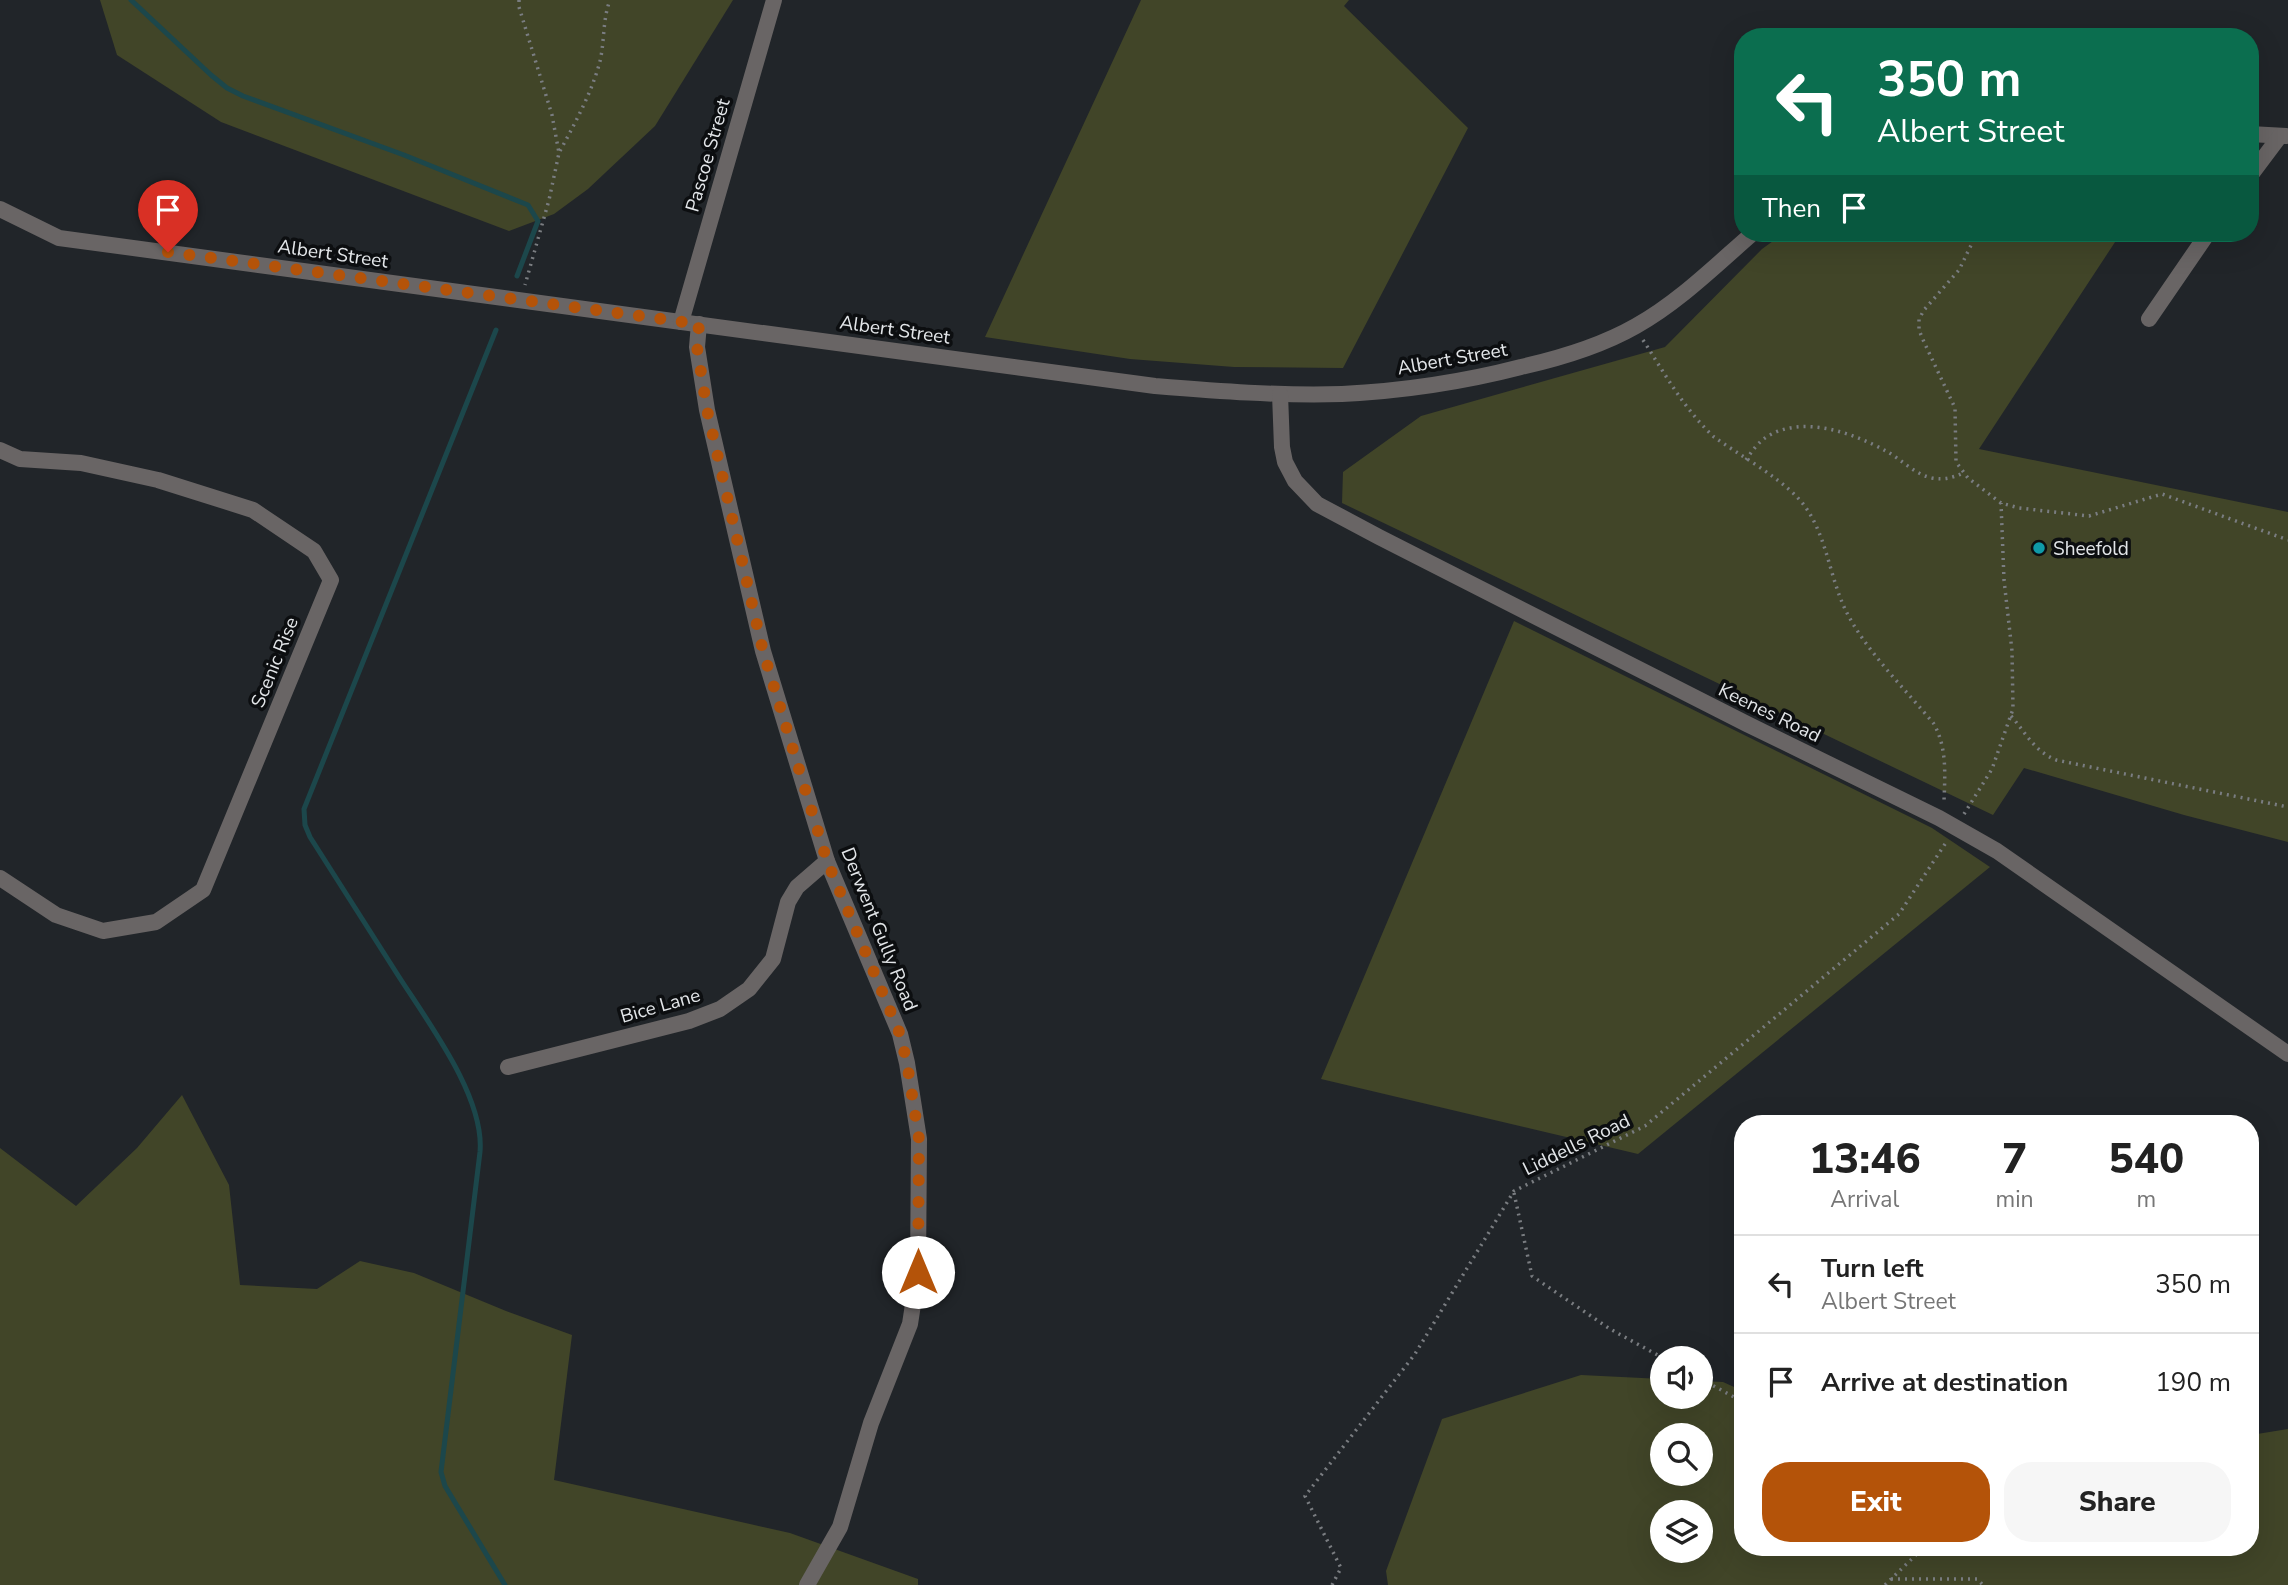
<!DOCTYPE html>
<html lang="en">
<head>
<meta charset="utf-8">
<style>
	body { margin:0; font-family:"Nunito Sans",sans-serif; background:#f6f6f6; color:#222; height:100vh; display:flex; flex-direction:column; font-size:26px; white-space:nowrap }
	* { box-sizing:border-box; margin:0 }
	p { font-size:23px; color:#767676 }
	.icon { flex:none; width:38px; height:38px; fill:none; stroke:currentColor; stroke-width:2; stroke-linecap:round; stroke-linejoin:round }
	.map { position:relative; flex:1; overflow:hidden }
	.panel { position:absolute; left:1734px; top:1115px; width:525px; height:441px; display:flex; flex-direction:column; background:#fff; border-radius:28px; box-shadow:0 7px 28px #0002 }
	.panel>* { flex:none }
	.top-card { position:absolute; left:1734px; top:28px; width:525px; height:214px; border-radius:28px; box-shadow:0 7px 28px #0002; background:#0b6e4f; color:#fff; overflow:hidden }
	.tools { position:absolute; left:1650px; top:1346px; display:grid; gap:14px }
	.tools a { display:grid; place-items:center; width:63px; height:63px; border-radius:50%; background:#fff; box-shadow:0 7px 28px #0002; font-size:35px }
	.pin { position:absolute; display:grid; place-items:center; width:60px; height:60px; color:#fff; margin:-72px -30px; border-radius:50% 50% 50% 0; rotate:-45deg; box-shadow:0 0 7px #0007 }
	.pin .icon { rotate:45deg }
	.me { position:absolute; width:77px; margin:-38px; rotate:0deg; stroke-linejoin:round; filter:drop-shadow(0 0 5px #0008) }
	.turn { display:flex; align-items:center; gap:24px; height:147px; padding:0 28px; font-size:32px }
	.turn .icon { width:91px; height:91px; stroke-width:2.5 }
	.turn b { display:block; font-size:49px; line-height:60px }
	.then { display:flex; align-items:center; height:66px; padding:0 28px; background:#0003; gap:14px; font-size:26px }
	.eta { display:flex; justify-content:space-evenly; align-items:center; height:119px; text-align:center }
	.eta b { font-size:42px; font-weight:800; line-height:49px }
	.primary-button { display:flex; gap:14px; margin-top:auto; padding:14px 28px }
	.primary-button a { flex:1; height:80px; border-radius:28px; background:#b45309; color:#fff; font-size:28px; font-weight:800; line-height:80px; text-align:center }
	.primary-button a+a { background:#f6f6f6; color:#222 }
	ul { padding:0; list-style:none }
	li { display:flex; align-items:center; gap:21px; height:98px; padding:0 28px; border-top:2px solid #e0e0e0 }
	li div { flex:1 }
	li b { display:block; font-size:26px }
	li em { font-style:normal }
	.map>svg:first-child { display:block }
	.green { fill:#414528; fill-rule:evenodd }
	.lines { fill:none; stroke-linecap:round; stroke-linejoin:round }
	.stream { stroke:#1c474b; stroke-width:5 }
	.path { stroke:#7a7d81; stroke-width:3.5; stroke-dasharray:2 5; stroke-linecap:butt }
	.street { stroke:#696565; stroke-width:16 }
	.route { stroke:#b45309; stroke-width:12; stroke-dasharray:0 21.6 }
	.culture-dot { fill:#0f9aa8; stroke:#0c0e10; stroke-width:2.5 }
	.labels { text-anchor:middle; stroke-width:7; stroke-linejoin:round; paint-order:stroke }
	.street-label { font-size:19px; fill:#e3e6e9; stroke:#0c0e10 }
	.poi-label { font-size:19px; fill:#e3e6e9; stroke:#0c0e10; text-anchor:start }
</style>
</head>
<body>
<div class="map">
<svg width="2288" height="1585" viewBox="0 0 2288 1585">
	<rect width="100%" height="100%" fill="#212529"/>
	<!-- green -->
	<g class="green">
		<path d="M 100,0 L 733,0 L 655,126 L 588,189 L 554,214 L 509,231 L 221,122 L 117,55 Z"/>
		<path d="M 1141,0 L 1349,0 L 1344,6 L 1468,128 L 1343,368 L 1234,367 L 1130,359 L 985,337 Z"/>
		<path d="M 1784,233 L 2121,233 L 1979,449 L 2288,512 L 2288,842 L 2184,815 L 2024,768 L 1993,815 L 1342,503 L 1343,472 L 1421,416 L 1665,347 L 1762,249 Z"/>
		<path d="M 1514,621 L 1912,818 L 1932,828 L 1990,867 L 1638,1154 L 1321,1079 Z"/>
		<path d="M 182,1095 L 229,1185 L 240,1285 L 317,1289 L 360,1261 L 414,1273 L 506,1311 L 572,1335 L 554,1480 L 790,1533 L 918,1579 L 918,1585 L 0,1585 L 0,1148 L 76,1206 L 137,1148 Z"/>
		<path d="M 1581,1375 L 1662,1379 L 1662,1396 L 1701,1396 L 1701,1381 L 1723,1382 L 1743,1391 L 1743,1547 L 2250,1547 L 2251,1435 L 2288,1429 L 2288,1585 L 1388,1585 L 1386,1571 L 1442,1419 ZM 1701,1435 L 1701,1474 L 1662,1474 L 1662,1435 ZM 1701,1512 L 1701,1550 L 1662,1550 L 1662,1512 Z"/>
	</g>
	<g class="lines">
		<!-- stream -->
		<g class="stream">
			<path d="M 131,0 L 211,75 L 227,88 L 243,96 L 404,155 L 528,205 L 538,221 L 517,276"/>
			<path d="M 496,330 L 304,809 L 305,825 L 310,837 C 338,881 366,925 394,969 C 424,1017 485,1095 480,1152 L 441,1472 L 445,1486 L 505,1585"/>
		</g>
		<!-- path -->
		<g class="path">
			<path d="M 519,0 L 519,7 L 552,115 L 559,153 L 549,200 L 525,285"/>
			<path d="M 560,151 C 575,123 590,96 599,65 C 605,44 602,21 610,0"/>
			<path d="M 1977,233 L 1959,270 L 1924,310 L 1919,319 L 1919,330 L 1924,342 L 1955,408 L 1956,462 L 1968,478 L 2001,503 L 2019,508 L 2089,516 L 2162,494 L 2288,540"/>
			<path d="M 1643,340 C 1665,374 1684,409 1714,437 C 1738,454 1777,476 1797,497 C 1826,527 1828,573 1845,609 C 1864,649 1906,690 1934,724 C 1947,748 1945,774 1944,801"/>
			<path d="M 1746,460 C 1752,451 1758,442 1768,436 C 1804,415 1853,433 1886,451 C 1901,459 1914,474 1932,478 C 1944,480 1952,478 1963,473"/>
			<path d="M 2011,716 C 2026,733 2034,751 2056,760 L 2288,807"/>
			<path d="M 1964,814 L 1992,769 L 2013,709 L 2012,651 L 2004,580 L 2001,503"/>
			<path d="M 1514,1193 L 1532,1276 L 1610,1329 L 1663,1358"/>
			<path d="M 1701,1379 L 1743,1402"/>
			<path d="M 1891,1579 L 1977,1579 L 1983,1585"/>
			<path d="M 1332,1585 L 1341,1568 L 1305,1496 L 1415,1354 L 1514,1191 L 1645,1126 L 1899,914 L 1947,841"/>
			<path d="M 1885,1585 L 1924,1547"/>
		</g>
		<!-- street -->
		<g class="street">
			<path d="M 2250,134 L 2286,136"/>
			<path d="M 2250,176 L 2280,136"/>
			<path d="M 0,209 L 59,238 L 1155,386 C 1217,391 1280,396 1342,394 C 1402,391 1463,382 1521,367 C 1561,358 1601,346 1636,326 C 1679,302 1716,265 1753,233"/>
			<path d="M 2149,319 L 2208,233"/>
			<path d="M 681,322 L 774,0"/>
			<path d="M 699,324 L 697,347 L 707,410 L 763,651 L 827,861 L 900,1034 L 907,1063 L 919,1139 L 918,1272 L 910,1324 L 871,1423 L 840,1527 L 807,1585"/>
			<path d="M 1280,394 L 1282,447 L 1285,462 L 1295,481 L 1317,504 L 1379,537 L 1747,724 L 1939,818 L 1997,851 L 2288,1054"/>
			<path d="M 0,450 L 20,459 L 81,463 L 158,480 L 253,510 L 314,551 L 331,580 L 203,890 L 156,922 L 103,931 L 56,915 L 0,878"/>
			<path d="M 508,1067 L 689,1021 L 720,1009 L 749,989 L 773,959 L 788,902 L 797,887 L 827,861"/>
		</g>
	</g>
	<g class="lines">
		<!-- route -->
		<path class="route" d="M 168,252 L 699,324 L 697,347 L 707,410 L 763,651 L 827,861 L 900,1034 L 907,1063 L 919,1139 L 918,1272"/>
	</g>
	<!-- markers -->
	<circle class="culture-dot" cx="2039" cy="548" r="7"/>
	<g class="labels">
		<!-- street labels -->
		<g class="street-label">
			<text transform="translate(707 155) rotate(-74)" y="7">Pascoe Street</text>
			<text transform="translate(333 253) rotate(8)" y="7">Albert Street</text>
			<text transform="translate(895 329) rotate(8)" y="7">Albert Street</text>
			<text transform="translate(1452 358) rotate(-10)" y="7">Albert Street</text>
			<text transform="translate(274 662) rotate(-68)" y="7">Scenic Rise</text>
			<text transform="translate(1770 712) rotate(26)" y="7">Keenes Road</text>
			<text transform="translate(880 929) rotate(68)" y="7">Derwent Gully Road</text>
			<text transform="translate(660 1005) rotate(-16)" y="7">Bice Lane</text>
			<text transform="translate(1576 1144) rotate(-26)" y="7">Liddells Road</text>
		</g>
		<!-- poi labels -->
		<g class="poi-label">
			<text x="2053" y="555">Sheefold</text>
		</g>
	</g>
</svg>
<div class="tools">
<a><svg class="icon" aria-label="sound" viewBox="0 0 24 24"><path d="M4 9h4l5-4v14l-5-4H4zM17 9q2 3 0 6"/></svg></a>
<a><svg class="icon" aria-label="search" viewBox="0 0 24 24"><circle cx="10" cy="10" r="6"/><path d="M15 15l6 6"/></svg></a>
<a><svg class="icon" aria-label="layers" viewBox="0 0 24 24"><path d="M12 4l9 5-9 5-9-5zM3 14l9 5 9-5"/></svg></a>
</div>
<div class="pin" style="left:168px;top:252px;background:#d93025"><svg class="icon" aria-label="arrive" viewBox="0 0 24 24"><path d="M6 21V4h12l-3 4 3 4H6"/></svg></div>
<svg class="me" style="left:918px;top:1272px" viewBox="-20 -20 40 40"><circle r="19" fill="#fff"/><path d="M0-13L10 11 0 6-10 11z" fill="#b45309"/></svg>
<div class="top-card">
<div class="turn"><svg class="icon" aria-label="left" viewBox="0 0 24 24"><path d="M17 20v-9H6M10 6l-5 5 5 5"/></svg><div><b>350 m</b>Albert Street</div></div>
<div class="then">Then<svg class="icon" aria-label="arrive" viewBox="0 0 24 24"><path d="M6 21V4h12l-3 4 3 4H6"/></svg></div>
</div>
<section class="panel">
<div class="eta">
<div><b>13:46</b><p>Arrival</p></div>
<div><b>7</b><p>min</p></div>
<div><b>540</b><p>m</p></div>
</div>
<ul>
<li><svg class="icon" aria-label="left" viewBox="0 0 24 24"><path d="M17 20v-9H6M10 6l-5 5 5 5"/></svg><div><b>Turn left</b><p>Albert Street</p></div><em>350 m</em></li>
<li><svg class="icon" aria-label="arrive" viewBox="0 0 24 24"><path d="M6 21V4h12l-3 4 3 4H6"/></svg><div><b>Arrive at destination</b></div><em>190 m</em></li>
</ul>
<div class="primary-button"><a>Exit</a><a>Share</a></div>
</section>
</div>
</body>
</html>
